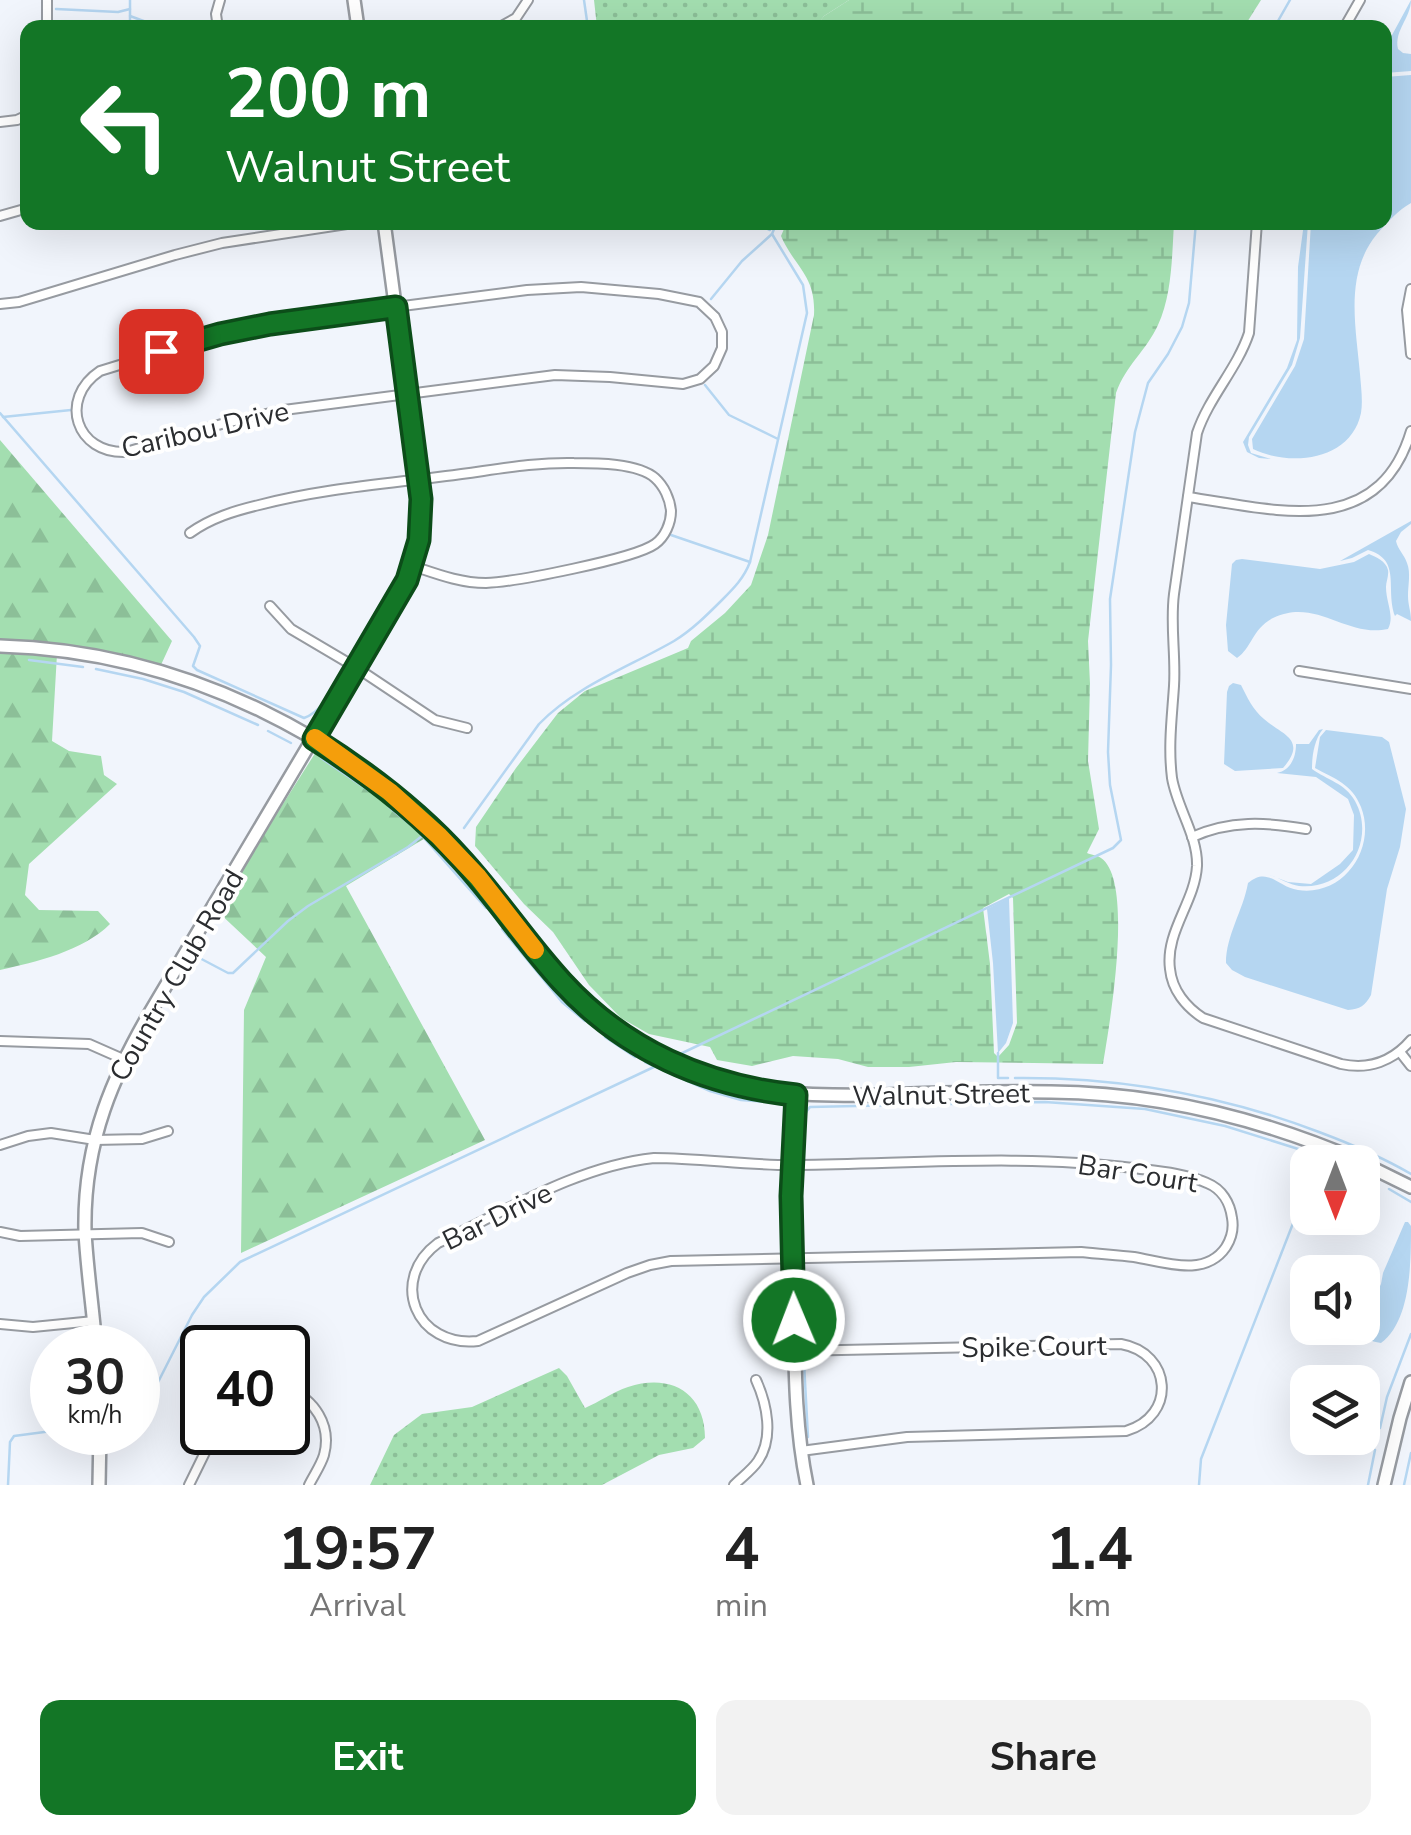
<!DOCTYPE html>
<html lang="en">
<head>
<meta charset="utf-8">
<style>
	body { margin:0; font-family:"Nunito Sans",sans-serif; background:#f2f2f2; color:#222; height:100vh; display:flex; flex-direction:column; font-size:38px; white-space:nowrap }
	* { box-sizing:border-box; margin:0 }
	p { font-size:32px; color:#767676 }
	.icon { flex:none; width:55px; height:55px; fill:none; stroke:currentColor; stroke-width:2; stroke-linecap:round; stroke-linejoin:round }
	.map { position:relative; height:1485px; overflow:hidden }
	.drawer { display:flex; flex-direction:column; background:#fff; flex:1 }
	.drawer>* { flex:none }
	.hud { position:absolute; left:20px; top:20px; width:1372px; height:210px; border-radius:20px; box-shadow:0 10px 40px #0002; background:#137626; color:#fff; overflow:hidden }
	.needle { width:65px; rotate:180deg }
	.controls { position:absolute; left:1290px; top:1145px; display:grid; gap:20px }
	.controls a { display:grid; place-items:center; width:90px; height:90px; border-radius:20px; background:#fff; box-shadow:0 10px 40px #0002; font-size:50px }
	.speed { position:absolute; left:30px; top:1325px; display:flex; gap:20px; font-size:50px; font-weight:700; text-align:center }
	.speed>* { display:grid; place-content:center; width:130px; height:130px; border-radius:50%; background:#fff; box-shadow:0 10px 40px #0002; line-height:1 }
	.speed small { font-size:25px; font-weight:400 }
	.speed .limit { border:5px solid #111; border-radius:15px; background:#fff; color:#111 }
	.pin { position:absolute; display:grid; place-items:center; width:85px; height:85px; color:#fff; margin:-42px; border-radius:20px; box-shadow:0 5px 15px #0006 }
	.me { position:absolute; width:110px; margin:-55px; rotate:359deg; stroke-linejoin:round; filter:drop-shadow(0 0 8px #0008) }
	.turn { display:flex; align-items:center; gap:35px; height:210px; padding:0 40px; font-size:45px }
	.turn .icon { width:130px; height:130px; stroke-width:2.5 }
	.turn b { display:block; font-size:70px; line-height:85px }
	.eta { display:flex; justify-content:space-evenly; align-items:center; height:170px; text-align:center }
	.eta b { font-size:60px; font-weight:700; line-height:70px }
	.action { display:flex; gap:20px; margin-top:auto; padding:20px 40px }
	.action a { flex:1; height:115px; border-radius:20px; background:#137626; color:#fff; font-size:40px; font-weight:700; line-height:115px; text-align:center }
	.action a+a { background:#f2f2f2; color:#222 }
	.map>svg:first-child { display:block }
	.grass { fill:url(#grass-dots) }
	.forest { fill:url(#forest-firs) }
	.wetland { fill:url(#wetland-marsh); fill-rule:evenodd }
	.water { fill:#b5d6f1 }
	.lines { fill:none; stroke-linecap:round; stroke-linejoin:round }
	.stream { stroke:#b5d6f1; stroke-width:2.5 }
	.street-casing { stroke:#979ba1; stroke-width:12 }
	.secondary-casing { stroke:#979ba1; stroke-width:16 }
	.street { stroke:#fff; stroke-width:8 }
	.secondary { stroke:#fff; stroke-width:11 }
	.route-casing { stroke:#0c4d19; stroke-width:25 }
	.route { stroke:#137626; stroke-width:18 }
	.slow { stroke:#f59e0b; stroke-width:18 }
	.labels { text-anchor:middle; stroke-width:8; stroke-linejoin:round; paint-order:stroke }
	.street-label { font-size:28px; fill:#2b2d30; stroke:#fff }
</style>
</head>
<body>
<div class="map">
<svg width="1411" height="1485" viewBox="0 0 1411 1485">
	<defs>
		<pattern id="grass-dots" width="8" height="8" patternUnits="userSpaceOnUse" patternTransform="scale(2.5)"><rect width="8" height="8" fill="#a3deb0"/><path d="M2 2h.1M6 6h.1" fill="none" stroke="#8cbf98" stroke-width="1.8" stroke-linecap="round"/></pattern>
		<pattern id="forest-firs" width="22" height="20" patternUnits="userSpaceOnUse" patternTransform="scale(2.5)"><rect width="22" height="20" fill="#a3deb0"/><path d="M5 1l3.5 6h-7zM16 11l3.5 6h-7z" fill="#8cbf98"/></pattern>
		<pattern id="wetland-marsh" width="20" height="14" patternUnits="userSpaceOnUse" patternTransform="scale(2.5)"><rect width="20" height="14" fill="#a3deb0"/><path d="M1 5h8M5 5V1M11 12h8M15 12V8" fill="none" stroke="#8cbf98"/></pattern>
	</defs>
	<rect width="100%" height="100%" fill="#f1f5fc"/>
	<!-- grass -->
	<g class="grass">
		<path d="M 594,0 L 849,0 L 824,16 L 815,28 L 597,27 Z"/>
		<path d="M 559,1368 L 567,1376 L 585,1408 C 599,1402 613,1392 628,1387 C 670,1373 705,1392 705,1438 L 693,1448 L 659,1455 L 602,1485 L 370,1485 L 394,1435 L 422,1414 L 472,1407 Z"/>
	</g>
	<!-- forest -->
	<g class="forest">
		<path d="M 0,440 L 172,641 L 160,667 L 58,644 L 0,642 Z"/>
		<path d="M 0,650 L 57,654 L 52,741 L 69,751 L 101,756 L 104,775 L 117,784 L 29,864 L 25,895 L 39,910 L 98,911 L 110,924 C 83,951 36,962 0,970 Z"/>
		<path d="M 319,747 L 355,771 L 432,834 L 346,886 L 485,1140 L 241,1253 L 244,1010 L 266,957 L 216,910 Z"/>
	</g>
	<!-- wetland -->
	<g class="wetland">
		<path d="M 849,0 L 1261,0 L 1244,27 L 815,27 L 824,16 Z"/>
		<path d="M 787,222 L 1174,223 C 1172,256 1172,295 1158,325 C 1146,351 1126,365 1116,393 L 1088,641 L 1090,684 L 1088,761 L 1099,829 L 1087,853 C 1092,855 1097,855 1101,858 C 1135,881 1109,1027 1103,1064 L 956,1062 L 909,1067 L 868,1067 L 838,1059 L 793,1056 L 752,1066 L 717,1060 L 710,1047 L 649,1034 L 621,1018 L 589,985 L 553,932 L 524,904 L 475,846 L 476,827 L 516,768 L 558,713 L 585,691 L 688,648 L 691,641 L 725,613 L 751,585 L 768,535 L 814,315 C 816,275 795,268 781,236 ZM 1009,894 L 1013,898 L 1017,1023 L 1009,1045 L 998,1057 L 994,1053 L 990,964 L 983,908 Z"/>
	</g>
	<!-- water -->
	<g class="water">
		<path d="M 1411,0 C 1411,18 1394,30 1398,49 L 1403,53 L 1411,54 L 1411,71 L 1385,73 L 1385,48 Z"/>
		<path d="M 1411,75 L 1411,203 C 1398,210 1387,223 1377,234 C 1344,274 1356,327 1360,374 C 1361,387 1363,401 1361,413 C 1351,461 1290,467 1253,449 L 1252,439 L 1295,366 L 1304,339 L 1311,223 L 1385,222 L 1385,77 Z"/>
		<path d="M 1304,223 L 1308,223 L 1300,338 L 1292,365 L 1249,437 L 1248,445 L 1251,453 L 1271,459 L 1259,458 L 1247,452 L 1243,442 L 1287,368 L 1297,340 L 1298,267 Z"/>
		<path d="M 1411,521 L 1411,524 L 1401,532 L 1396,541 C 1398,550 1404,554 1407,563 C 1411,573 1408,585 1408,596 C 1408,605 1411,611 1411,621 L 1397,614 L 1395,616 C 1385,588 1402,560 1368,550 L 1352,558 L 1340,561 Z"/>
		<path d="M 1369,554 C 1376,557 1386,561 1388,570 C 1389,576 1386,582 1386,587 C 1386,603 1395,616 1388,629 C 1346,638 1316,597 1273,618 C 1252,629 1252,648 1237,658 L 1228,651 L 1226,625 L 1232,564 L 1236,560 L 1242,559 L 1320,569 L 1354,562 Z"/>
		<path d="M 1233,683 L 1241,685 C 1247,697 1253,710 1264,719 C 1282,735 1308,739 1283,768 L 1235,771 L 1224,764 L 1227,692 L 1229,686 Z"/>
		<path d="M 1323,729 C 1314,740 1312,756 1312,769 C 1327,780 1345,783 1355,801 C 1377,841 1346,891 1299,886 C 1290,885 1279,878 1270,875 L 1288,882 L 1311,884 L 1340,864 L 1353,850 L 1354,815 L 1348,799 L 1316,777 L 1277,773 C 1291,770 1296,757 1296,744 L 1309,744 L 1319,730 Z"/>
		<path d="M 1326,730 L 1382,737 L 1389,742 L 1406,809 L 1400,847 L 1387,889 L 1371,995 C 1365,1006 1360,1009 1348,1010 L 1245,977 L 1232,970 L 1226,963 C 1226,935 1243,911 1248,883 C 1268,866 1277,887 1298,890 C 1344,897 1377,848 1361,807 C 1352,784 1335,779 1315,768 L 1320,737 Z"/>
		<path d="M 1009,898 L 1013,1023 L 1006,1043 L 998,1053 L 993,963 L 987,909 Z"/>
		<path d="M 1405,1222 L 1408,1222 L 1411,1226 C 1411,1263 1411,1321 1381,1343 C 1370,1341 1364,1339 1358,1329 L 1362,1328 L 1363,1308 L 1375,1297 L 1381,1284 L 1383,1273 Z"/>
	</g>
	<g class="lines">
		<!-- stream -->
		<g class="stream">
			<path d="M 130,0 L 130,28"/>
			<path d="M 584,0 L 588,28"/>
			<path d="M 56,9 L 118,12 L 130,9"/>
			<path d="M 130,16 L 149,23 L 209,22"/>
			<path d="M 1274,28 L 1290,0"/>
			<path d="M 753,222 L 770,230"/>
			<path d="M 711,299 L 742,261 L 772,234"/>
			<path d="M 705,385 L 729,415 L 778,439"/>
			<path d="M 0,413 L 194,637 L 200,646 L 193,666 L 197,670 L 304,718 C 324,711 333,687 343,671"/>
			<path d="M 3,417 L 71,410"/>
			<path d="M 671,535 L 750,562"/>
			<path d="M 29,660 L 83,667"/>
			<path d="M 96,669 L 143,679 L 184,692 L 258,725"/>
			<path d="M 268,731 L 291,743"/>
			<path d="M 321,758 L 368,790"/>
			<path d="M 389,807 L 417,830 L 486,908"/>
			<path d="M 464,828 L 539,724 C 576,686 629,667 674,641 C 692,630 707,615 722,600 C 734,588 744,578 750,562 L 807,313 L 803,285 L 772,234 L 777,222"/>
			<path d="M 502,929 L 562,1002 L 585,1021"/>
			<path d="M 192,954 L 228,973 L 233,973 L 288,921 L 308,906 L 408,847 L 422,836"/>
			<path d="M 605,1037 L 635,1057"/>
			<path d="M 998,1053 L 998,1078 L 1008,1078"/>
			<path d="M 676,1056 L 1113,848 L 1121,840 L 1110,785 L 1108,752 L 1111,665 L 1110,599 L 1135,432 L 1148,383 L 1168,354 L 1182,327 L 1189,303 L 1196,222"/>
			<path d="M 645,1062 L 710,1091 L 741,1100 L 780,1103"/>
			<path d="M 1015,1078 C 1120,1077 1222,1095 1319,1132 C 1351,1144 1382,1157 1411,1174"/>
			<path d="M 801,1151 C 802,1136 799,1118 810,1107 L 1045,1102 L 1145,1109 L 1225,1126 L 1311,1153 L 1332,1162"/>
			<path d="M 1362,1176 L 1368,1179"/>
			<path d="M 801,1179 L 802,1243"/>
			<path d="M 1389,1189 L 1411,1202"/>
			<path d="M 802,1272 L 803,1335"/>
			<path d="M 804,1363 L 808,1437"/>
			<path d="M 138,1418 L 145,1408 L 192,1315 L 204,1297 L 240,1262 L 656,1066"/>
			<path d="M 1380,1428 L 1387,1397 L 1411,1334"/>
			<path d="M 8,1485 L 10,1442 L 14,1436 L 52,1431"/>
			<path d="M 1199,1485 L 1201,1459 L 1308,1185"/>
			<path d="M 1368,1485 L 1375,1450"/>
			<path d="M 1404,1485 L 1411,1453"/>
		</g>
		<defs>
			<g id="street">
				<path d="M 47,0 L 47,28"/>
				<path d="M 218,28 L 216,14 L 220,0"/>
				<path d="M 498,28 L 516,18 L 528,0"/>
				<path d="M 1344,28 L 1360,0"/>
				<path d="M 0,122 L 17,120 L 28,115"/>
				<path d="M 0,216 L 28,208"/>
				<path d="M 1257,222 L 1249,333 C 1237,369 1209,397 1197,433 L 1174,594 C 1170,625 1176,655 1174,686 C 1172,717 1168,746 1172,778 C 1177,808 1198,836 1197,866 C 1195,902 1165,932 1170,969 C 1172,990 1186,1007 1203,1018 L 1341,1064 C 1369,1070 1393,1061 1411,1040"/>
				<path d="M 581,287 L 659,294 L 699,302 L 715,317 L 722,332 L 722,348 L 714,366 L 700,379 L 683,384 L 610,377 L 555,375 L 284,410 L 225,423 L 126,452 C 76,454 58,399 100,371 L 220,334 L 270,323 L 527,290 Z"/>
				<path d="M 1411,289 L 1407,310 L 1411,354"/>
				<path d="M 0,304 L 19,302 L 175,255 L 222,243 L 360,222"/>
				<path d="M 1188,497 C 1272,509 1378,542 1411,431"/>
				<path d="M 190,533 C 211,518 234,511 259,505 C 320,489 384,484 446,476 C 489,471 531,462 574,463 C 596,463 638,463 655,478 C 664,486 670,499 671,511 C 671,523 665,537 655,544 C 634,559 514,582 486,583 C 460,583 437,574 413,566"/>
				<path d="M 270,606 L 291,629 L 357,668 L 435,720 L 467,728"/>
				<path d="M 1299,671 L 1411,689"/>
				<path d="M 1192,837 C 1230,820 1266,822 1306,829"/>
				<path d="M 0,1041 L 89,1044 L 123,1059"/>
				<path d="M 1400,1052 L 1411,1066"/>
				<path d="M 0,1145 L 28,1136 L 51,1133 L 95,1140 L 142,1139 L 168,1131"/>
				<path d="M 654,1158 C 702,1158 750,1166 798,1165 C 909,1164 1022,1154 1133,1168 C 1157,1171 1185,1173 1207,1183 C 1222,1189 1230,1203 1232,1218 C 1234,1229 1231,1239 1226,1247 C 1205,1278 1164,1262 1134,1257 C 1116,1255 1099,1254 1081,1252 L 671,1261 L 650,1265 L 627,1273 L 478,1341 C 416,1348 388,1280 438,1243 C 506,1211 578,1166 654,1158 Z"/>
				<path d="M 0,1232 L 20,1236 L 142,1233 L 169,1242"/>
				<path d="M 0,1324 L 33,1327 L 94,1321"/>
				<path d="M 794,1351 L 1121,1344 C 1172,1353 1177,1416 1126,1431 L 907,1437 L 801,1451"/>
				<path d="M 288,1389 C 314,1399 332,1425 324,1455 C 321,1465 314,1475 309,1485"/>
				<path d="M 189,1485 L 215,1432"/>
				<path d="M 734,1485 C 742,1477 752,1470 758,1461 C 774,1438 767,1404 756,1380"/>
			</g>
			<g id="secondary">
				<path d="M 354,0 L 358,28"/>
				<path d="M 0,646 C 182,651 358,738 476,875 C 543,953 580,1023 680,1067 C 746,1096 812,1096 882,1095 C 939,1093 995,1091 1051,1092 C 1159,1093 1263,1119 1362,1162"/>
				<path d="M 796,1095 C 791,1167 792,1238 794,1310 C 795,1368 795,1427 807,1485"/>
				<path d="M 1362,1163 L 1411,1187"/>
				<path d="M 96,1348 C 93,1309 87,1270 85,1232 C 83,1142 113,1074 158,999 L 407,580 L 419,540 L 421,499 L 384,222"/>
				<path d="M 99,1485 L 100,1432"/>
				<path d="M 1384,1485 L 1400,1418 L 1411,1382"/>
			</g>
		</defs>
		<!-- street casing -->
		<use href="#street" class="street-casing"/>
		<!-- secondary casing -->
		<use href="#secondary" class="secondary-casing"/>
		<!-- street -->
		<use href="#street" class="street"/>
		<!-- secondary -->
		<use href="#secondary" class="secondary"/>
	</g>
	<g class="lines">
		<defs>
			<path id="route" d="M 161,351 L 220,334 L 270,324 L 396,307 L 421,499 L 419,540 L 407,580 L 314,739 C 368,773 418,811 461,859 C 497,898 526,943 562,982 C 624,1050 706,1086 796,1095 L 791,1196 L 794,1320"/>
		</defs>
		<!-- route casing -->
		<use href="#route" class="route-casing"/>
		<!-- route -->
		<use href="#route" class="route"/>
		<!-- slow -->
		<path class="slow" d="M 315,738 L 390,792 L 439,836 L 478,877 L 535,950"/>
	</g>
	<g class="labels">
		<!-- street labels -->
		<g class="street-label">
			<text transform="translate(205 429) rotate(-13)" y="10">Caribou Drive</text>
			<text transform="translate(176 975) rotate(-60)" y="10">Country Club Road</text>
			<text transform="translate(941 1094) rotate(-1)" y="10">Walnut Street</text>
			<text transform="translate(1138 1173) rotate(9)" y="10">Bar Court</text>
			<text transform="translate(497 1216) rotate(-26)" y="10">Bar Drive</text>
			<text transform="translate(1034 1346) rotate(-1)" y="10">Spike Court</text>
		</g>
	</g>
</svg>
<div class="controls">
<a><svg class="needle" viewBox="-14 -14 28 28"><path d="M0-13l5 13h-10z" fill="#e53935"/><path d="M0 13l5-13h-10z" fill="#767676"/></svg></a>
<a><svg class="icon" aria-label="sound" viewBox="0 0 24 24"><path d="M4 9h4l5-4v14l-5-4H4zM17 9q2 3 0 6"/></svg></a>
<a><svg class="icon" aria-label="layers" viewBox="0 0 24 24"><path d="M12 4l9 5-9 5-9-5zM3 14l9 5 9-5"/></svg></a>
</div>
<div class="speed"><div>30<small>km/h</small></div><div class="limit">40</div></div>
<div class="pin" style="left:161px;top:351px;background:#d93025"><svg class="icon" aria-label="arrive" viewBox="0 0 24 24"><path d="M6 21V4h12l-3 4 3 4H6"/></svg></div>
<svg class="me" style="left:794px;top:1320px" viewBox="-20 -20 40 40"><circle r="17" fill="#137626" stroke="#fff" stroke-width="3"/><path d="M0-11L8 9 0 5-8 9z" fill="#fff"/></svg>
<div class="hud">
<div class="turn"><svg class="icon" aria-label="left" viewBox="0 0 24 24"><path d="M17 20v-9H6M10 6l-5 5 5 5"/></svg><div><b>200 m</b>Walnut Street</div></div>
</div>
</div>
<section class="drawer">
<div class="eta">
<div><b>19:57</b><p>Arrival</p></div>
<div><b>4</b><p>min</p></div>
<div><b>1.4</b><p>km</p></div>
</div>
<div class="action"><a>Exit</a><a>Share</a></div>
</section>
</body>
</html>
